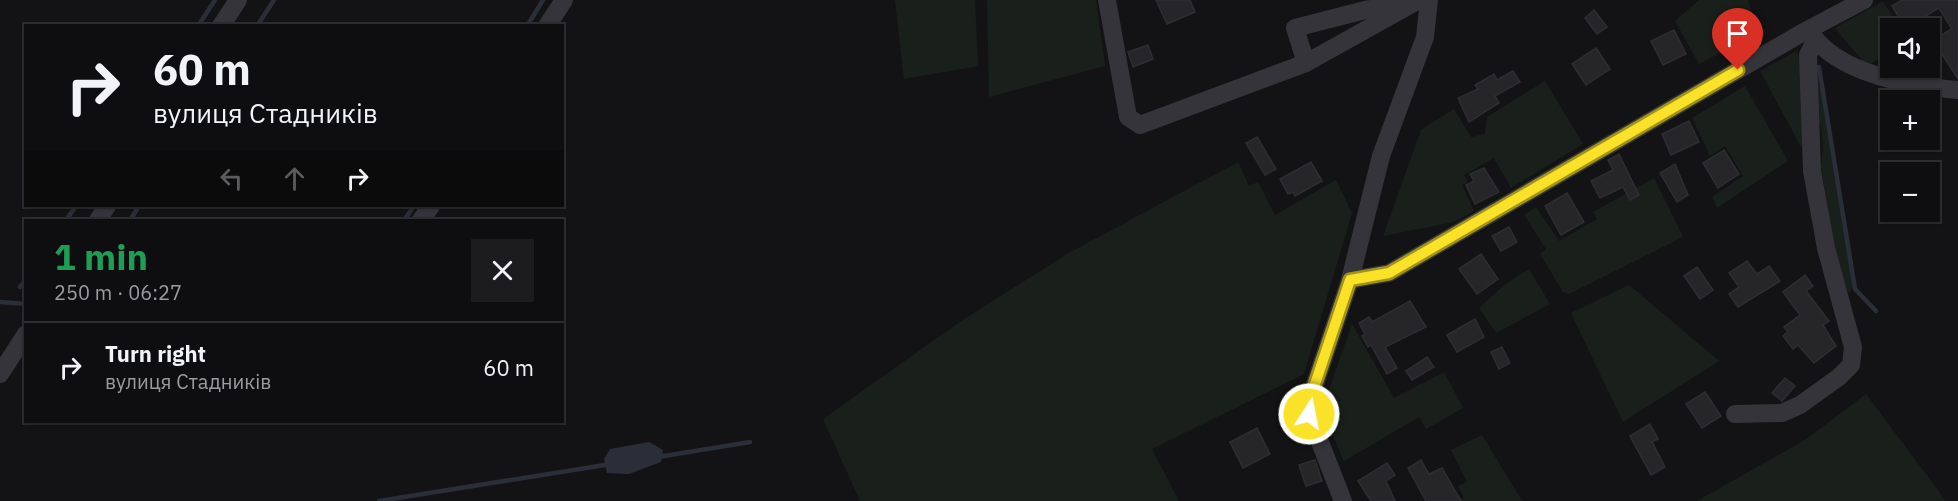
<!DOCTYPE html>
<html lang="en">
<head>
<meta charset="utf-8">
<style>
	body { margin:0; font-family:"IBM Plex Sans",sans-serif; background:#1c1c1e; color:#f1f3f6; height:100vh; display:flex; flex-direction:column; font-size:22px; white-space:nowrap }
	* { box-sizing:border-box; margin:0 }
	p { font-size:20px; color:#9b9c9f }
	.icon { flex:none; width:33px; height:33px; fill:none; stroke:currentColor; stroke-width:2; stroke-linecap:round; stroke-linejoin:round }
	.map { position:relative; flex:1; overflow:hidden }
	.sheet { position:absolute; left:24px; top:219px; width:540px; height:204px; display:flex; flex-direction:column; background:#0e0e10; border-radius:0px; box-shadow:0 2px 4px #0004,0 0 0 2px #2e2e30 }
	.sheet>* { flex:none }
	.top-card { position:absolute; left:24px; top:24px; width:540px; height:183px; border-radius:0px; box-shadow:0 2px 4px #0004,0 0 0 2px #2e2e30; background:#0e0e10; color:#f1f3f6; overflow:hidden }
	.fabs { position:absolute; left:1880px; top:18px; display:grid; gap:12px }
	.fabs a { display:grid; place-items:center; width:60px; height:60px; border-radius:0px; background:#0e0e10; box-shadow:0 2px 4px #0004,0 0 0 2px #2e2e30; font-size:30px }
	.pin { position:absolute; display:grid; place-items:center; width:51px; height:51px; color:#fff; margin:-62px -26px; border-radius:50% 50% 50% 0; rotate:-45deg; box-shadow:0 0 6px #0007 }
	.pin .icon { rotate:45deg }
	.me { position:absolute; width:66px; margin:-33px; rotate:11deg; stroke-linejoin:round; filter:drop-shadow(0 0 4px #0008) }
	.turn { display:flex; align-items:center; gap:21px; height:126px; padding:0 30px; font-size:27px }
	.turn .icon { width:78px; height:78px; stroke-width:2.5 }
	.turn b { display:block; font-size:42px; line-height:51px }
	.lanes { display:flex; align-items:center; height:57px; padding:0 30px; background:#0003; justify-content:center; gap:30px; direction:ltr }
	.lanes .off { opacity:.35 }
	.round { display:grid; place-items:center; flex:none; width:63px; height:63px; border-radius:0px; background:#1c1c1e }
	.headline { display:flex; align-items:center; justify-content:space-between; height:102px; padding:0 30px }
	h1 { font-size:36px; font-weight:700; line-height:45px; color:#1e9e55 }
	ul { padding:0; list-style:none }
	li { display:flex; align-items:center; gap:18px; height:90px; padding:0 30px; border-top:2px solid #2e2e30 }
	li div { flex:1 }
	li b { display:block; font-size:22px }
	li em { font-style:normal }
	.map>svg:first-child { display:block }
	.green { fill:#19201b }
	.water { fill:#292e39 }
	.lines { fill:none; stroke-linecap:round; stroke-linejoin:round }
	.stream { stroke:#292e39; stroke-width:4.5 }
	.building { fill:#262629; stroke:#2e2d31; stroke-width:1.5 }
	.minor { stroke:#34343a; stroke-width:18 }
	.route-casing { stroke:#a29319; stroke-width:15 }
	.route { stroke:#f9e227; stroke-width:10 }
</style>
</head>
<body>
<div class="map">
<svg width="1958" height="501" viewBox="0 0 1958 501">
	<rect width="100%" height="100%" fill="#131315"/>
	<!-- green -->
	<g class="green">
		<path d="M 895,0 L 975,0 L 978,66 L 904,79 Z"/>
		<path d="M 987,0 L 1096,0 L 1105,66 L 989,97 Z"/>
		<path d="M 1699,0 L 1748,0 L 1759,33 L 1699,64 L 1675,21 Z"/>
		<path d="M 1883,1 L 1899,28 L 1890,28 L 1890,52 L 1867,66 L 1835,28 Z"/>
		<path d="M 1797,51 L 1800,63 L 1805,154 L 1760,71 Z"/>
		<path d="M 1817,71 L 1851,247 L 1855,284 L 1849,293 L 1839,281 L 1821,167 L 1823,149 L 1821,128 L 1809,88 Z"/>
		<path d="M 1545,81 L 1583,144 L 1511,188 L 1494,158 L 1464,175 L 1468,182 L 1462,185 L 1474,211 L 1454,222 L 1383,236 L 1421,130 L 1454,109 L 1471,137 L 1485,134 L 1487,117 Z"/>
		<path d="M 1745,86 L 1788,161 L 1717,208 L 1712,197 L 1743,176 L 1725,146 L 1710,156 L 1692,118 Z"/>
		<path d="M 1238,162 L 1249,186 L 1258,182 L 1275,215 L 1336,180 L 1352,213 L 1304,374 L 1152,449 L 1179,501 L 860,501 L 823,419 L 961,321 L 1067,254 Z"/>
		<path d="M 1654,178 L 1683,237 L 1569,294 L 1563,292 L 1540,254 L 1546,249 L 1524,215 L 1536,207 L 1559,241 L 1597,219 L 1593,212 Z"/>
		<path d="M 1529,269 L 1550,304 L 1496,333 L 1479,308 L 1503,286 Z"/>
		<path d="M 1629,285 L 1719,361 L 1623,422 L 1571,313 Z"/>
		<path d="M 1352,324 L 1394,398 L 1444,372 L 1463,408 L 1426,429 L 1419,417 L 1344,461 L 1322,410 Z"/>
		<path d="M 1866,394 L 1946,501 L 1697,501 L 1805,440 Z"/>
		<path d="M 1482,435 L 1522,501 L 1459,501 L 1464,498 L 1458,486 L 1467,482 L 1451,450 Z"/>
	</g>
	<!-- water -->
	<path class="water" d="M 649,442 L 663,450 L 661,462 L 629,474 L 607,473 L 604,459 L 610,449 Z"/>
	<g class="lines">
		<!-- stream -->
		<g class="stream">
			<path d="M 198,26 L 215,0"/>
			<path d="M 257,26 L 274,0"/>
			<path d="M 527,26 L 543,0"/>
			<path d="M 1819,67 L 1855,289 L 1876,311"/>
			<path d="M 66,220 L 76,206"/>
			<path d="M 130,220 L 139,206"/>
			<path d="M 404,220 L 414,206"/>
			<path d="M 20,287 L 26,280"/>
			<path d="M 0,302 L 26,304"/>
			<path d="M 658,457 L 750,442"/>
			<path d="M 379,501 L 611,464"/>
		</g>
	</g>
	<!-- building -->
	<g class="building">
		<path d="M 1156,0 L 1190,0 L 1195,12 L 1167,24 Z"/>
		<path d="M 1902,0 L 1958,0 L 1958,79 L 1933,40 L 1952,29 L 1939,8 L 1905,28 L 1892,6 Z"/>
		<path d="M 1594,10 L 1607,27 L 1597,34 L 1585,18 Z"/>
		<path d="M 1674,30 L 1686,54 L 1663,65 L 1651,41 Z"/>
		<path d="M 1148,45 L 1153,59 L 1133,67 L 1128,52 Z"/>
		<path d="M 1596,48 L 1610,69 L 1586,85 L 1572,64 Z"/>
		<path d="M 1513,71 L 1520,82 L 1495,96 L 1499,103 L 1469,122 L 1458,98 L 1478,89 L 1475,85 L 1494,74 L 1497,80 Z"/>
		<path d="M 1689,121 L 1699,142 L 1671,155 L 1662,134 Z"/>
		<path d="M 1257,137 L 1276,169 L 1265,175 L 1246,143 Z"/>
		<path d="M 1724,150 L 1739,174 L 1718,188 L 1703,163 Z"/>
		<path d="M 1619,154 L 1639,195 L 1630,200 L 1623,187 L 1600,198 L 1591,181 L 1613,170 L 1608,160 Z"/>
		<path d="M 1311,162 L 1322,181 L 1295,196 L 1293,192 L 1288,194 L 1280,179 Z"/>
		<path d="M 1675,164 L 1688,195 L 1677,202 L 1660,173 Z"/>
		<path d="M 1484,168 L 1499,192 L 1475,204 L 1466,185 L 1474,181 L 1470,174 Z"/>
		<path d="M 1567,193 L 1584,222 L 1561,235 L 1545,206 Z"/>
		<path d="M 1509,227 L 1517,242 L 1501,251 L 1492,236 Z"/>
		<path d="M 1481,254 L 1498,279 L 1477,294 L 1459,269 Z"/>
		<path d="M 1747,261 L 1757,274 L 1769,266 L 1780,281 L 1738,307 L 1729,294 L 1739,287 L 1729,273 Z"/>
		<path d="M 1697,267 L 1713,290 L 1700,299 L 1684,276 Z"/>
		<path d="M 1805,275 L 1813,286 L 1806,291 L 1829,321 L 1823,325 L 1836,346 L 1814,363 L 1798,345 L 1793,349 L 1783,336 L 1788,332 L 1784,327 L 1800,315 L 1783,292 Z"/>
		<path d="M 1410,301 L 1426,327 L 1385,347 L 1397,368 L 1387,374 L 1371,345 L 1368,347 L 1362,336 L 1365,334 L 1359,323 L 1369,317 L 1372,322 Z"/>
		<path d="M 1475,319 L 1484,337 L 1457,352 L 1447,335 Z"/>
		<path d="M 1502,347 L 1510,363 L 1499,369 L 1491,352 Z"/>
		<path d="M 1427,357 L 1434,367 L 1412,380 L 1406,371 Z"/>
		<path d="M 1785,378 L 1795,386 L 1782,401 L 1772,393 Z"/>
		<path d="M 1705,392 L 1721,416 L 1702,428 L 1686,404 Z"/>
		<path d="M 1650,424 L 1658,439 L 1652,442 L 1665,467 L 1651,475 L 1630,436 Z"/>
		<path d="M 1257,428 L 1270,454 L 1243,468 L 1230,442 Z"/>
		<path d="M 1315,460 L 1322,481 L 1306,486 L 1299,465 Z"/>
		<path d="M 1421,460 L 1429,474 L 1442,468 L 1461,501 L 1426,501 L 1408,468 Z"/>
		<path d="M 1387,463 L 1395,475 L 1386,481 L 1395,501 L 1371,501 L 1358,481 Z"/>
	</g>
	<g class="lines">
		<!-- minor -->
		<g class="minor">
			<path d="M 1107,0 L 1128,117 L 1140,125 L 1306,63 L 1419,0"/>
			<path d="M 221,26 L 238,0"/>
			<path d="M 547,26 L 564,0"/>
			<path d="M 1809,30 C 1835,74 1911,86 1958,90"/>
			<path d="M 1306,63 L 1295,28 L 1365,10 L 1401,4"/>
			<path d="M 98,220 L 107,206"/>
			<path d="M 421,220 L 431,206"/>
			<path d="M 1350,280 L 1389,273 L 1800,34 L 1864,0"/>
			<path d="M 0,374 L 26,334"/>
			<path d="M 1735,414 L 1782,413 L 1800,405 L 1839,377 L 1851,365 L 1853,347 L 1826,248 L 1812,171 L 1808,55 L 1815,41"/>
			<path d="M 1343,501 L 1309,414 L 1315,384 L 1350,280 L 1381,156 L 1425,37 L 1429,0"/>
		</g>
	</g>
	<g class="lines">
		<defs>
			<path id="route" d="M 1309,414 L 1315,384 L 1350,280 L 1389,273 L 1738,70"/>
		</defs>
		<!-- route casing -->
		<use href="#route" class="route-casing"/>
		<!-- route -->
		<use href="#route" class="route"/>
	</g>
</svg>
<div class="fabs">
<a><svg class="icon" aria-label="sound" viewBox="0 0 24 24"><path d="M4 9h4l5-4v14l-5-4H4zM17 9q2 3 0 6"/></svg></a>
<a>+</a>
<a>−</a>
</div>
<div class="pin" style="left:1738px;top:70px;background:#d93025"><svg class="icon" aria-label="arrive" viewBox="0 0 24 24"><path d="M6 21V4h12l-3 4 3 4H6"/></svg></div>
<svg class="me" style="left:1309px;top:414px" viewBox="-20 -20 40 40"><circle r="17" fill="#f9e227" stroke="#fff" stroke-width="3"/><path d="M0-11L8 9 0 5-8 9z" fill="#fff"/></svg>
<div class="top-card">
<div class="turn"><svg class="icon" aria-label="right" viewBox="0 0 24 24"><path d="M7 20v-9h11M14 6l5 5-5 5"/></svg><div><b>60 m</b>вулиця Стадників</div></div>
<div class="lanes"><svg class="icon off" aria-label="left" viewBox="0 0 24 24"><path d="M17 20v-9H6M10 6l-5 5 5 5"/></svg><svg class="icon off" aria-label="ahead" viewBox="0 0 24 24"><path d="M12 20V5M6 11l6-6 6 6"/></svg><svg class="icon" aria-label="right" viewBox="0 0 24 24"><path d="M7 20v-9h11M14 6l5 5-5 5"/></svg></div>
</div>
<section class="sheet">
<div class="headline"><div><h1>1 min</h1><p>250 m · 06:27</p></div><a class="round"><svg class="icon" aria-label="close" viewBox="0 0 24 24"><path d="M6 6l12 12M18 6L6 18"/></svg></a></div>
<ul>
<li><svg class="icon" aria-label="right" viewBox="0 0 24 24"><path d="M7 20v-9h11M14 6l5 5-5 5"/></svg><div><b>Turn right</b><p>вулиця Стадників</p></div><em>60 m</em></li>
</ul>
</section>
</div>
</body>
</html>
